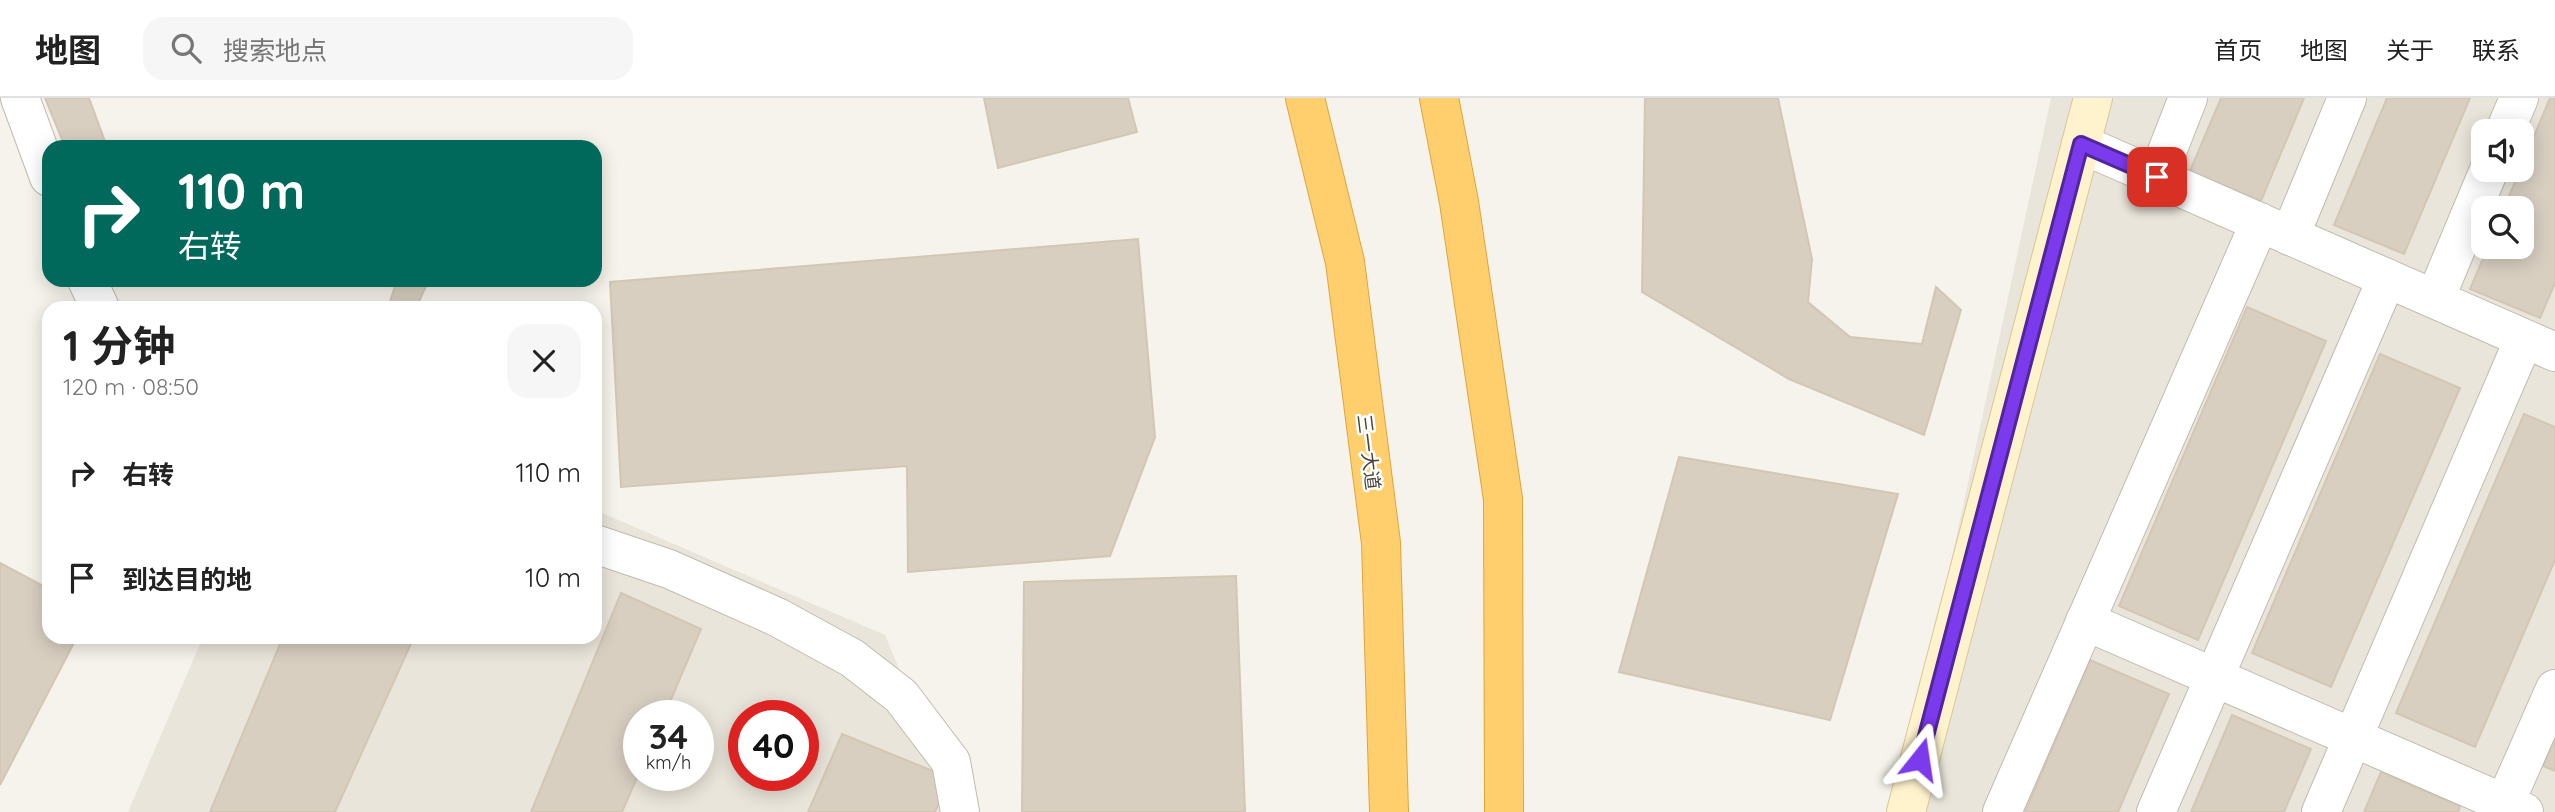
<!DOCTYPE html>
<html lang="zh">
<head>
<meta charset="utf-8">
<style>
	body { margin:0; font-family:Quicksand,"Noto Sans SC",sans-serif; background:#f6f6f6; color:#222; height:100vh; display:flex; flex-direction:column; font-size:26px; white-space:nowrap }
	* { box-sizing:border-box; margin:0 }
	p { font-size:23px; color:#767676 }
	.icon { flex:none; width:38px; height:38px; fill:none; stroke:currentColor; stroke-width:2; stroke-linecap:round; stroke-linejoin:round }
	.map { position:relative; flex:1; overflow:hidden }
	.side { position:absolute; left:42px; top:203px; width:560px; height:343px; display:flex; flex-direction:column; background:#fff; border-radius:21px; box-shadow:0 4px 18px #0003 }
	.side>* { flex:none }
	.top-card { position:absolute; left:42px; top:42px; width:560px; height:147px; border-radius:21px; box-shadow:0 4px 18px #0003; background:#00695c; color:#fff; overflow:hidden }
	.tools { position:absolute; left:2471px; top:21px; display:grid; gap:14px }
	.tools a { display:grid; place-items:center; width:63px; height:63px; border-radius:14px; background:#fff; box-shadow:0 4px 18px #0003; font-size:35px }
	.speed { position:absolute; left:623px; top:602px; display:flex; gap:14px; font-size:35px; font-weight:700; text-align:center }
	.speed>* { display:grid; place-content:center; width:91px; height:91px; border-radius:50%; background:#fff; box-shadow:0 4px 18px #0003; line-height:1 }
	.speed small { font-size:18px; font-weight:400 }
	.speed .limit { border:10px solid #d22; background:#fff; color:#111 }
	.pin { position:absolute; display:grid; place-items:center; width:60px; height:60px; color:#fff; margin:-30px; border-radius:14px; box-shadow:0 4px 10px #0006 }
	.me { position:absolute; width:77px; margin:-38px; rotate:15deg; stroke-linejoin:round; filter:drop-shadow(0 0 5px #0008) }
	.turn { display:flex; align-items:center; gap:24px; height:147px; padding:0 21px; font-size:32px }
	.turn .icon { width:91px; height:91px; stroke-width:2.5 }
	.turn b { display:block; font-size:49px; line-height:60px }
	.round { display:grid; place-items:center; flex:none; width:74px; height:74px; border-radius:21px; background:#f6f6f6 }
	.head { display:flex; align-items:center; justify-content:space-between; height:119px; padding:0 21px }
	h1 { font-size:42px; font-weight:700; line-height:52px }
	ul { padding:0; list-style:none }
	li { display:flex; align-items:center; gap:21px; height:105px; padding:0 21px }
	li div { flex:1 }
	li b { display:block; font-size:26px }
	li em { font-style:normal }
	header { display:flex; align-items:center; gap:42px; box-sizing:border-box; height:98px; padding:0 35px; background:#fff; border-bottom:2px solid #e0e0e0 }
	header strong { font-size:33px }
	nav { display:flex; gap:38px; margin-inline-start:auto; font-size:24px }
	.search { width:490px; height:63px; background:#f6f6f6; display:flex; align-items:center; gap:18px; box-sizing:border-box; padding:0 24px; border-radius:21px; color:#767676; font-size:26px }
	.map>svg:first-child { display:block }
	.residential { fill:#eae5da; fill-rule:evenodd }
	.building { fill:#d8cfc1; stroke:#d3c7b4; stroke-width:2 }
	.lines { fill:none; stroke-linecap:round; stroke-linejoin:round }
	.street-casing { stroke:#c2bbae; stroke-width:40 }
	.secondary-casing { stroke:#d6c79b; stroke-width:40 }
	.highway-casing { stroke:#e0a43c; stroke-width:40 }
	.street { stroke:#fff; stroke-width:38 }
	.secondary { stroke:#fff3cd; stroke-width:38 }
	.highway { stroke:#ffcf6e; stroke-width:38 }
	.route-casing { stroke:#51269a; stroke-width:18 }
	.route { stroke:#7c3aed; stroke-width:12 }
	.labels { text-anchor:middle; stroke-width:5; stroke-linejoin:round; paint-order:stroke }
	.street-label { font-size:19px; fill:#4b4439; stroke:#fff }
</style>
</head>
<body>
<header>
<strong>地图</strong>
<div class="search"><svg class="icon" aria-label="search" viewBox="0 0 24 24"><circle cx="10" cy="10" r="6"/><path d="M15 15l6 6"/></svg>搜索地点</div>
<nav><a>首页</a><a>地图</a><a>关于</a><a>联系</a></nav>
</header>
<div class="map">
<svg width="2555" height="714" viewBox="0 0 2555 714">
	<rect width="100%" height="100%" fill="#f6f3ec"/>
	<!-- residential -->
	<g class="residential">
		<path d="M 2051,0 L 2555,0 L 2555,714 L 1897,714 ZM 2483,33 L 2522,33 L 2522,72 L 2483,72 ZM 2483,110 L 2522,110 L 2522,149 L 2483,149 Z"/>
		<path d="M 595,412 L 885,537 L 959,714 L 128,714 L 203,539 L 595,539 ZM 639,618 L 698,618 L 698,677 L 639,677 ZM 744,618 L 803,618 L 803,677 L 744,677 Z"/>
	</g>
	<!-- building -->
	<g class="building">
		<path d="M 45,0 L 89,0 L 107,49 L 65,49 Z"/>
		<path d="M 984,0 L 1128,0 L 1137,34 L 998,70 Z"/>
		<path d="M 1645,0 L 1778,0 L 1812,161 L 1808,204 L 1850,239 L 1922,246 L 1936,189 L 1961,212 L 1924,337 L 1789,281 L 1642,194 Z"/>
		<path d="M 2221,0 L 2304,0 L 2261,103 L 2190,73 Z"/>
		<path d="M 2387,0 L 2470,0 L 2404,156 L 2334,127 Z"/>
		<path d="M 2550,0 L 2555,0 L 2555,185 L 2540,220 L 2470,191 L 2488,149 L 2522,149 L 2522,110 L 2504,110 Z"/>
		<path d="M 1138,141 L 1155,339 L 1110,458 L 908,474 L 907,368 L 621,389 L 610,184 Z"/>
		<path d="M 397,182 L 428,184 L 416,210 L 388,210 Z"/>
		<path d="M 2247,209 L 2326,243 L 2198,542 L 2119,508 Z"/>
		<path d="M 2380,256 L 2460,290 L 2331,589 L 2252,555 Z"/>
		<path d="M 2524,316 L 2555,329 L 2555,462 L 2475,649 L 2396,615 Z"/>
		<path d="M 1679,359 L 1898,396 L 1830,622 L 1619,574 Z"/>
		<path d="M 0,465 L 49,491 L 49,539 L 77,539 L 0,687 Z"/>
		<path d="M 1236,478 L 1245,714 L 1022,714 L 1024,484 Z"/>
		<path d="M 621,495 L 701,531 L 664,618 L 639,618 L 639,675 L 622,714 L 531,714 Z"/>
		<path d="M 283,539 L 414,539 L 335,714 L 210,714 Z"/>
		<path d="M 2090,562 L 2169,596 L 2118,714 L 2025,714 Z"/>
		<path d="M 2232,617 L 2311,651 L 2284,714 L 2191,714 Z"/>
		<path d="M 842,636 L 950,680 L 935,714 L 808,714 Z"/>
		<path d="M 2555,639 L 2555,673 L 2543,668 Z"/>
		<path d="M 2381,674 L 2460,708 L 2458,714 L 2364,714 Z"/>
	</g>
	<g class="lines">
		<defs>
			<g id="street">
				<path d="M 20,0 L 49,79"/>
				<path d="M 2505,33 L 2519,0"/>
				<path d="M 2081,46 L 2555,254"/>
				<path d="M 2157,79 L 2188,0"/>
				<path d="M 2290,138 L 2347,0"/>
				<path d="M 87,182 L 100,210"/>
				<path d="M 2435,201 L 2489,72"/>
				<path d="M 595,446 L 669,471 L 777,519 L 852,560 L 901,598 L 951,664 L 960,714"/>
				<path d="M 2085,523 L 2524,714"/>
				<path d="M 2002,714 L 2260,124"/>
				<path d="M 2156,714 L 2387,180"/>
				<path d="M 2321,714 L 2524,241"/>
				<path d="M 2501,714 L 2555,591"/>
			</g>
			<path id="secondary" d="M 1906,714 L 2093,0"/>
			<g id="highway">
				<path d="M 1305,0 L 1345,164 L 1381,445 L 1389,714"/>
				<path d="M 1439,0 L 1459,104 L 1503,401 L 1504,714"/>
			</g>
		</defs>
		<!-- street casing -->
		<use href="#street" class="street-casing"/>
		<!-- secondary casing -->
		<use href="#secondary" class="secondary-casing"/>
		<!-- highway casing -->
		<use href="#highway" class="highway-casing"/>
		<!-- street -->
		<use href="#street" class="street"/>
		<!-- secondary -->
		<use href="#secondary" class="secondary"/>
		<!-- highway -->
		<use href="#highway" class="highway"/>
	</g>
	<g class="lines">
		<defs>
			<path id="route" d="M 1920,661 L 2081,46 L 2157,79"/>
		</defs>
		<!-- route casing -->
		<use href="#route" class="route-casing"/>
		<!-- route -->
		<use href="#route" class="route"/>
	</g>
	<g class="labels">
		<!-- street labels -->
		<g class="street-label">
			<text transform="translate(1369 354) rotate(83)" y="7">三一大道</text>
		</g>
	</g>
</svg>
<div class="tools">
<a><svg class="icon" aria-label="sound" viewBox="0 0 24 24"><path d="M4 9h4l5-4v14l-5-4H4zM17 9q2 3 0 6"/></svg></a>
<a><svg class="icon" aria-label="search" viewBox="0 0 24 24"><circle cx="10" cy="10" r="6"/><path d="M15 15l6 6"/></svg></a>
</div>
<div class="speed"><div>34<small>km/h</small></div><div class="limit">40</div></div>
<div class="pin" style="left:2157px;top:79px;background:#d93025"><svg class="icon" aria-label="arrive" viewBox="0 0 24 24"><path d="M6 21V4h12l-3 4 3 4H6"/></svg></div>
<svg class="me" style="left:1920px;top:661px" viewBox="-20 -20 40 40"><path d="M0-17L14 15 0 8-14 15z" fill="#7c3aed" stroke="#fff" stroke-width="4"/></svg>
<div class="top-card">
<div class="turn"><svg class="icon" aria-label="right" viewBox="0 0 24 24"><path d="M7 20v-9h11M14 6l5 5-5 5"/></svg><div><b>110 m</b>右转</div></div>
</div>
<section class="side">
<div class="head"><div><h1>1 分钟</h1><p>120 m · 08:50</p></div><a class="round"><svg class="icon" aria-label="close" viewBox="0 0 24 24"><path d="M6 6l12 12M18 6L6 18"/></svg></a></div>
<ul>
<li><svg class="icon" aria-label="right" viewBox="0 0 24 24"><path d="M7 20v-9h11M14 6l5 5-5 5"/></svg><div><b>右转</b></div><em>110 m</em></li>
<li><svg class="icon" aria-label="arrive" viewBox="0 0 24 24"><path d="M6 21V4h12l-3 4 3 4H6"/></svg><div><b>到达目的地</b></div><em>10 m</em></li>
</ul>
</section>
</div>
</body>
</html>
